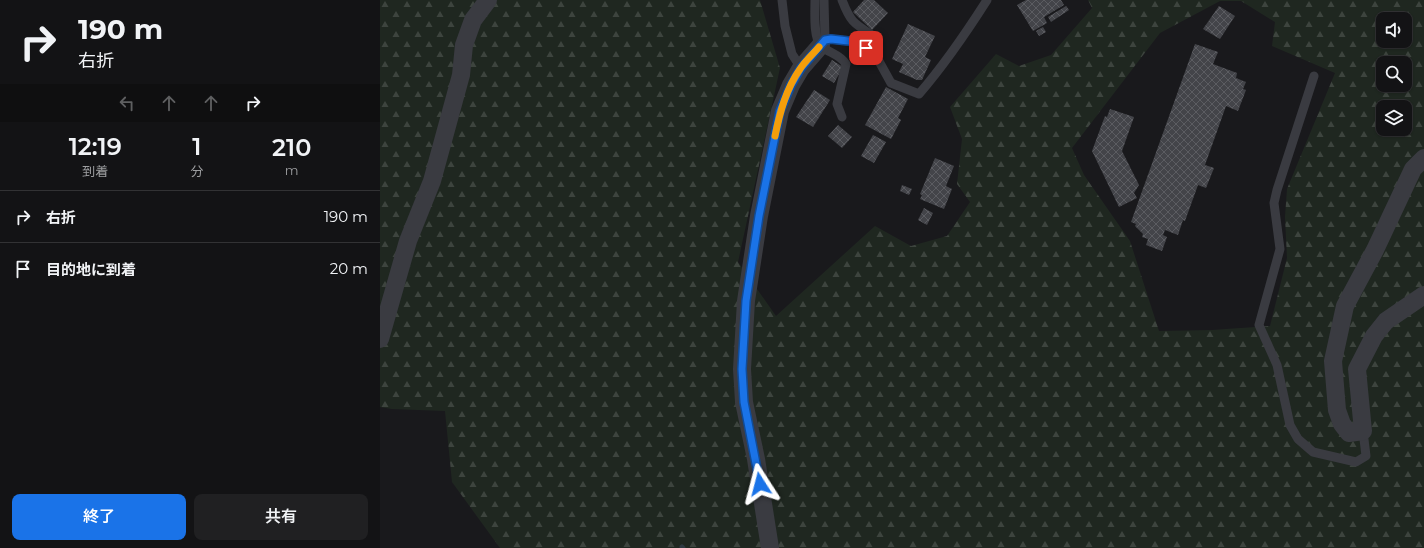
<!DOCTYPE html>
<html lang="ja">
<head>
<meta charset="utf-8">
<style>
	body { margin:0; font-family:Montserrat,"Noto Sans JP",sans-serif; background:#202022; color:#f1f3f6; height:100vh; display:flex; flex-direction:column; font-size:15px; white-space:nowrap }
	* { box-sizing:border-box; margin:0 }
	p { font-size:13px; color:#9d9ea0 }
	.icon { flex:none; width:22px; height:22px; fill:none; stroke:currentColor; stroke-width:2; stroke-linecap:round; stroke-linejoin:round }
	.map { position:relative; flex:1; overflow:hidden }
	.panel { display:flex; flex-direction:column; background:#131315; width:380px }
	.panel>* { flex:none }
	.banner { background:#131315; color:#f1f3f6; overflow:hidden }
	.buttons { position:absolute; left:996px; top:12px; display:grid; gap:8px }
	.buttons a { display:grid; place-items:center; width:36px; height:36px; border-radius:8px; background:#131315; box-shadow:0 1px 3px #0004,0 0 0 1px #323234; font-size:20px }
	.pin { position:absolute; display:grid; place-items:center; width:34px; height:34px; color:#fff; margin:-17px; border-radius:8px; box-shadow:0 2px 6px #0006 }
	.me { position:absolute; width:44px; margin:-22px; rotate:351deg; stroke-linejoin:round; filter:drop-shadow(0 0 3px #0008) }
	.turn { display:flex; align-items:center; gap:14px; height:84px; padding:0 12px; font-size:18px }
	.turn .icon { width:52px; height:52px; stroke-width:2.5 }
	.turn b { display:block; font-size:28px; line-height:34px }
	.lanes { display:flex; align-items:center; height:38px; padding:0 12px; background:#0003; justify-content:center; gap:20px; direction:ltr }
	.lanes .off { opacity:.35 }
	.eta { display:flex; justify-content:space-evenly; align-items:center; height:68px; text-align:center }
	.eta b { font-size:24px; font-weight:600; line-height:28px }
	.primary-button { display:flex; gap:8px; margin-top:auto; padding:8px 12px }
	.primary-button a { flex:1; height:46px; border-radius:8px; background:#1a73e8; color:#fff; font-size:16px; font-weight:600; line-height:46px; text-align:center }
	.primary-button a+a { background:#202022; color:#f1f3f6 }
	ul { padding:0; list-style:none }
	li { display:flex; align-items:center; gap:12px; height:52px; padding:0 12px; border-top:1px solid #323234 }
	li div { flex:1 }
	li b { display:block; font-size:15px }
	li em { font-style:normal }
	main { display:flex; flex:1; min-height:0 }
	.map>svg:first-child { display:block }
	.forest { fill:url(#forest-firs); fill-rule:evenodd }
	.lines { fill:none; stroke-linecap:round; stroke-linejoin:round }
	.stream { stroke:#2e3941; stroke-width:5 }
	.building { fill:url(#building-cross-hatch) }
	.service { stroke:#3a3b41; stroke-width:9 }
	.minor { stroke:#3a3b41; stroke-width:18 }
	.route-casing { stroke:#114b97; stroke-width:10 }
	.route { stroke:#1a73e8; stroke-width:7 }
	.slow { stroke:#f59e0b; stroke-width:7 }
</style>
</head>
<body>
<main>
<section class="panel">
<div class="banner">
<div class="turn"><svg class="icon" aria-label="right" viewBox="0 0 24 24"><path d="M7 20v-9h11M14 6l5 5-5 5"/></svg><div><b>190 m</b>右折</div></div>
<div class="lanes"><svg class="icon off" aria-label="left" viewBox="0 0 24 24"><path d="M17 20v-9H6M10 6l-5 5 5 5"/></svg><svg class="icon off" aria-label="ahead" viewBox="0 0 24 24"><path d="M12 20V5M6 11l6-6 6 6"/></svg><svg class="icon off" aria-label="ahead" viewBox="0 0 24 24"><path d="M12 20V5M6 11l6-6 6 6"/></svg><svg class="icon" aria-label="right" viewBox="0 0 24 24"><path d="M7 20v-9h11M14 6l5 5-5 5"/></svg></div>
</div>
<div class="eta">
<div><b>12:19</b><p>到着</p></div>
<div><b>1</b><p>分</p></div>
<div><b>210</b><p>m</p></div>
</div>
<ul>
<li><svg class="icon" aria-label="right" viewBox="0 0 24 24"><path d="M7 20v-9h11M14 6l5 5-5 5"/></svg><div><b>右折</b></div><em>190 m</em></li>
<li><svg class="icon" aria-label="arrive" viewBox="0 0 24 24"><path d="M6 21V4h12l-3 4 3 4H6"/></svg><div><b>目的地に到着</b></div><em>20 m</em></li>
</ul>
<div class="primary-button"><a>終了</a><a>共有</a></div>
</section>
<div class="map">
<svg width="1044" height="548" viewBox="0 0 1044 548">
	<defs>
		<pattern id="forest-firs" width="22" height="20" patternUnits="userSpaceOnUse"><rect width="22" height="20" fill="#1f2720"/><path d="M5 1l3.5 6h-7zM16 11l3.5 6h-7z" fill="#3d443e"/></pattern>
		<pattern id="building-cross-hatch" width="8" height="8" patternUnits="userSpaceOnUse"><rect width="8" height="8" fill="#434449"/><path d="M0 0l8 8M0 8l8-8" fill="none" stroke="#5b5c61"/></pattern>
	</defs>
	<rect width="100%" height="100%" fill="#19191c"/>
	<!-- forest -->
	<path class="forest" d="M 0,0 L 380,0 L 400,68 L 358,262 L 396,316 L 495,226 L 531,246 L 567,236 L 590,202 L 577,184 L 582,139 L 570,107 L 616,54 L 639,66 L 671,55 L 712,8 L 708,0 L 1044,0 L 1044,548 L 120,548 L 72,482 L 65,411 L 12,409 L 0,407 ZM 840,1 L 861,1 L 895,22 L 892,46 L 955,73 L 907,189 L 905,217 L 907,258 L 890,326 L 832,330 L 779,331 L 750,241 L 704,175 L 692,148 L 780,33 ZM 1003,19 L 1025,19 L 1025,41 L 1003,41 ZM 1003,63 L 1025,63 L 1025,85 L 1003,85 ZM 1003,107 L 1025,107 L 1025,129 L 1003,129 Z"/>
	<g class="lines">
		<!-- stream -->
		<path class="stream" d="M 302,547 L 303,548"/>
	</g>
	<!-- building -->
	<g class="building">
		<path d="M 484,0 L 494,0 L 508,13 L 492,30 L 473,12 Z"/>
		<path d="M 646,0 L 681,0 L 684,5 L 664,17 L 667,23 L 653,31 L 637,5 Z"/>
		<path d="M 686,6 L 689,10 L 671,22 L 668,17 Z"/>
		<path d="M 839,6 L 855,16 L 840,39 L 823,29 Z"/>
		<path d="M 528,24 L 555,36 L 545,57 L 551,60 L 542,80 L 537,80 L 519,72 L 523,64 L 512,59 Z"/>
		<path d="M 663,27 L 666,32 L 659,36 L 656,31 Z"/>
		<path d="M 815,44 L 838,52 L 833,64 L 857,73 L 856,78 L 866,82 L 863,89 L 866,90 L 858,111 L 846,106 L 825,165 L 834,168 L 826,188 L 818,185 L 805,221 L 803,220 L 798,235 L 785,230 L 783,235 L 787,237 L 782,251 L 766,245 L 768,239 L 762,237 L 763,234 L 755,226 L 756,224 L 751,222 Z"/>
		<path d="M 452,60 L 463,67 L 454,83 L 442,76 Z"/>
		<path d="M 506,87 L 528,99 L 518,118 L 521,120 L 511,139 L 485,125 Z"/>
		<path d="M 434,90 L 450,100 L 433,127 L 416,117 Z"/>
		<path d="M 730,109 L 754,117 L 742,151 L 759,185 L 754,193 L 757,198 L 739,207 L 712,151 L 725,116 L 727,117 Z"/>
		<path d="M 458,125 L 472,137 L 462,148 L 448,136 Z"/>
		<path d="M 493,135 L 506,142 L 494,163 L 481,156 Z"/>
		<path d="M 555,158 L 574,166 L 566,186 L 572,189 L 564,209 L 540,199 L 542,195 L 540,194 Z"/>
		<path d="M 522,185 L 532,189 L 529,195 L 520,191 Z"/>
		<path d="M 544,208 L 553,213 L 547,225 L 538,220 Z"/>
	</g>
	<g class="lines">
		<!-- service -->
		<g class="service">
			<path d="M 402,0 L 405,26 L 412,54 L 421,68"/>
			<path d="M 435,0 C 435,11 433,38 441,46 C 449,53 460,54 466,64 L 457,104 L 462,117"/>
			<path d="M 444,0 L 445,40"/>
			<path d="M 462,0 C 470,21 473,23 492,35"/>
			<path d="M 441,45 L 445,40 L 451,39 L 477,42 L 495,54 L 511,83 L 539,94 C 564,65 586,33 607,0"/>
			<path d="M 934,76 L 897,190 L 894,203 L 900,249 L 879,325 L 897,365 L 910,425 L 918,439 L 933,452 L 976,462 L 986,456 L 983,431"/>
		</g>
		<!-- minor -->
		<g class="minor">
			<path d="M 1044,158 L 1033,169 L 995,250 L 965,306 L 953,361 L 957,410 L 962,424 L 969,433 L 983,431 L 977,369 L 994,336 L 1006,321 L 1044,295"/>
			<path d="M 0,339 L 28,241 L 52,181 L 81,75 L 84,45 L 93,20 L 108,0"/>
			<path d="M 390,548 L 376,459 L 364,402 L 362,369 L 366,301 L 379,216 L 400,111 L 411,85 L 421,68 L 441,45"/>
		</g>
	</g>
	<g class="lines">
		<defs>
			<path id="route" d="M 380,484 L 364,402 L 362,369 L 366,301 L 379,216 L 400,111 L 411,85 L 421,68 L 445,40 L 451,39 L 477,42 L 486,48"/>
		</defs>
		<!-- route casing -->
		<use href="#route" class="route-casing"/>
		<!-- route -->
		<use href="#route" class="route"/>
		<!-- slow -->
		<path class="slow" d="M 395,136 C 400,112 406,89 420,69 C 425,61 433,54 439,47"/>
	</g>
</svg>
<div class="buttons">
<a><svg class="icon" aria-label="sound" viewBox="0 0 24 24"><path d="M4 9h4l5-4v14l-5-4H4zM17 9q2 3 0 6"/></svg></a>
<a><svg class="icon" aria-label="search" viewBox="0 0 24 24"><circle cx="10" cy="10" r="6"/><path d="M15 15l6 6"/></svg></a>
<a><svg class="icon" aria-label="layers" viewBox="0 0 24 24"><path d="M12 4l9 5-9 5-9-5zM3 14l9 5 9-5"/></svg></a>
</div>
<div class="pin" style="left:486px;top:48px;background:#d93025"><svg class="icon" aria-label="arrive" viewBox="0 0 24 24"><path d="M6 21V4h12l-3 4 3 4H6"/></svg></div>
<svg class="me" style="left:380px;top:484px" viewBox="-20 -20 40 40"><path d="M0-17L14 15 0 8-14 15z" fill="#1a73e8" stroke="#fff" stroke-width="4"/></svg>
</div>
</main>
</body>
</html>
